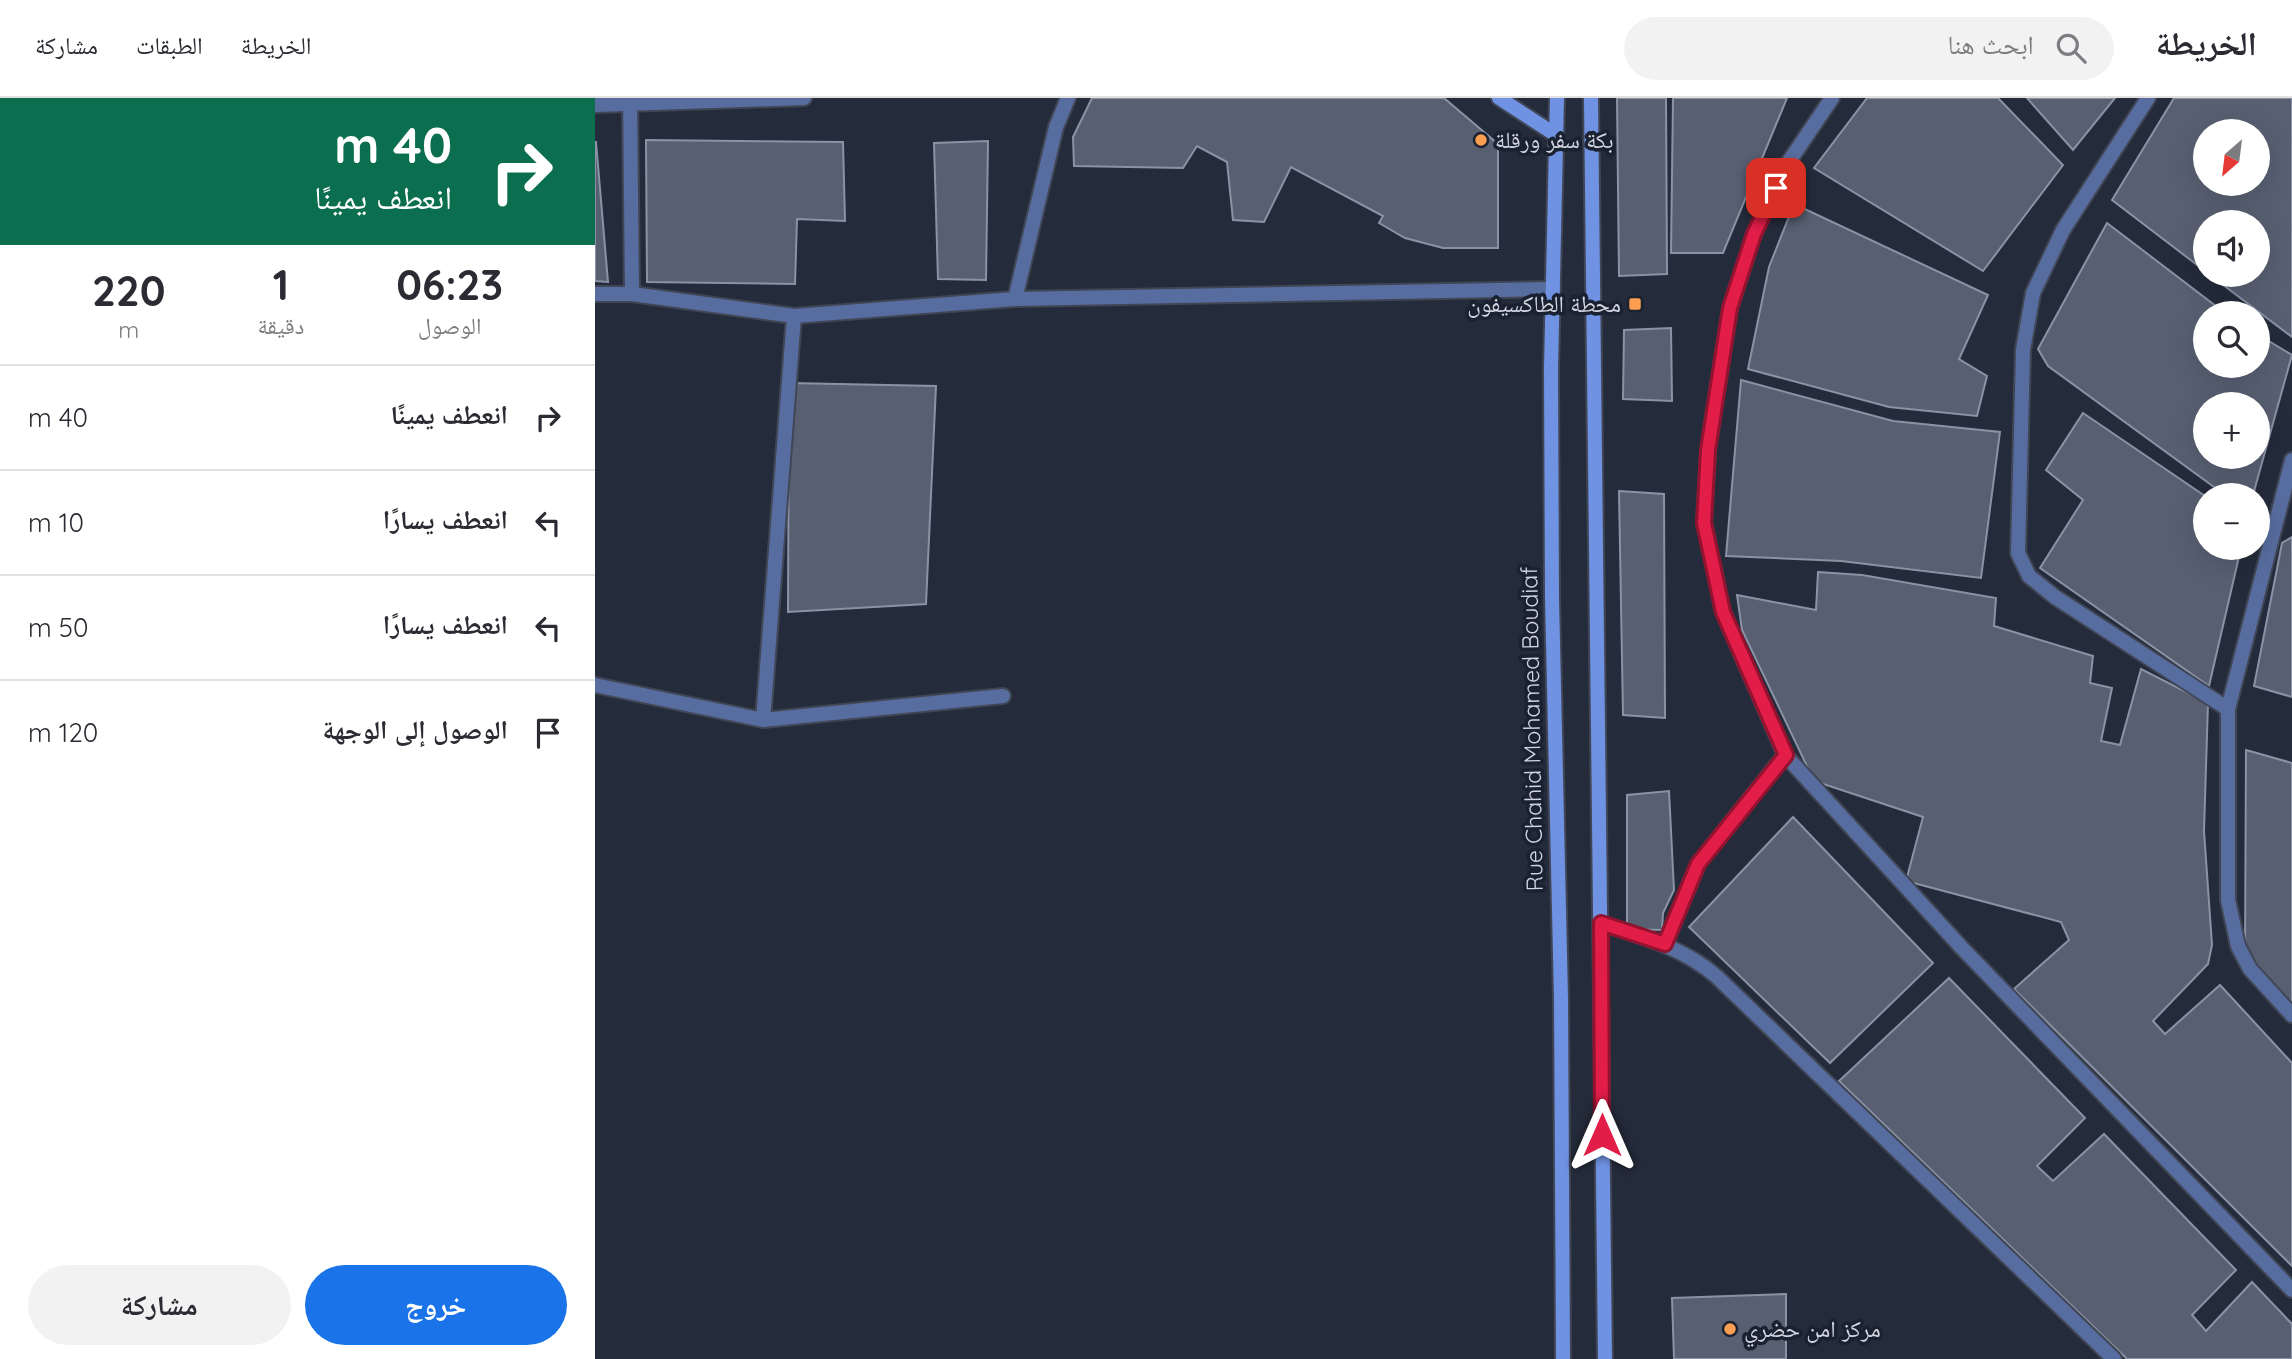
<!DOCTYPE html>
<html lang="ar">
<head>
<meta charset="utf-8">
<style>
	body { margin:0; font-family:Quicksand,"Noto Naskh Arabic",sans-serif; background:#f2f2f3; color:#2b2b33; direction:rtl; height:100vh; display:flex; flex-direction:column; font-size:26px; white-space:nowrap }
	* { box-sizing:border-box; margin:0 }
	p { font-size:23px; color:#7c7c81 }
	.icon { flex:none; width:38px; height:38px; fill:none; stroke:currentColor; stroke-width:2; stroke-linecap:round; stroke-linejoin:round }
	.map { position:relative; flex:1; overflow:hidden; direction:ltr }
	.details { display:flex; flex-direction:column; background:#fff; width:595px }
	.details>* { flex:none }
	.guide { background:#0b6e4f; color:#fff; overflow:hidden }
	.needle { width:46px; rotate:208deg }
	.buttons { position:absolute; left:1598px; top:21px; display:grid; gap:14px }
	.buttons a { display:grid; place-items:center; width:77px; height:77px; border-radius:50%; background:#fff; box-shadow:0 7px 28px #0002; font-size:35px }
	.pin { position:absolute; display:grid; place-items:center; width:60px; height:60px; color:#fff; margin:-30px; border-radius:14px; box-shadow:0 4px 10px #0006 }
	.me { position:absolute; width:77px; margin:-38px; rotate:0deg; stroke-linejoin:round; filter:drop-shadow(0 0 5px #0008) }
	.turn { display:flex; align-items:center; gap:24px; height:147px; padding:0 28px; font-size:32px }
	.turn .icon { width:91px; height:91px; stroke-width:2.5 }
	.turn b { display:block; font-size:49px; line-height:60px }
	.eta { display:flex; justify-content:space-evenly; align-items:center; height:119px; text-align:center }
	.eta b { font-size:42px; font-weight:800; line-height:49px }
	.action { display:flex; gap:14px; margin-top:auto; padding:14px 28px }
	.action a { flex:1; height:80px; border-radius:42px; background:#1a73e8; color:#fff; font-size:28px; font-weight:800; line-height:80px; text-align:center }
	.action a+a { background:#f2f2f3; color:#2b2b33 }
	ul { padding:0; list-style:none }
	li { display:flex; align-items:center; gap:21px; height:105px; padding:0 28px; border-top:2px solid #e1e1e2 }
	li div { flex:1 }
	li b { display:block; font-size:26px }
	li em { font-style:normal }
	header { display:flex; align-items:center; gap:42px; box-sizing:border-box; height:98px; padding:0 35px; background:#fff; border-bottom:2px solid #e1e1e2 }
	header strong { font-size:33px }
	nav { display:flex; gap:38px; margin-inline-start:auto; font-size:24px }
	.search { width:490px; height:63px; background:#f2f2f3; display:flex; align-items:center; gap:18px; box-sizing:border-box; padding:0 24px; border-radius:38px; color:#7c7c81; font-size:26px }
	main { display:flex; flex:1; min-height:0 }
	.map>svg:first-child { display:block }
	.building { fill:#575f71; stroke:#8a93a6; stroke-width:2; fill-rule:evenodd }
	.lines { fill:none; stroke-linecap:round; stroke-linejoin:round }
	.street-casing { stroke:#404655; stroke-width:18 }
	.secondary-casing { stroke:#404655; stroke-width:18 }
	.street { stroke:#586d9f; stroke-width:14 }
	.secondary { stroke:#7092e2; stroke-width:14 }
	.route-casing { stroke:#92132f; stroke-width:18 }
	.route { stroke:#e11d48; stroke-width:12 }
	.poi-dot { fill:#fb9e52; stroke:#1a2130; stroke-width:2.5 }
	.labels { text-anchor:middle; stroke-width:7; stroke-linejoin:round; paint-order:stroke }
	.poi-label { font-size:23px; fill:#d0d5e0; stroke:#1a2130; text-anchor:start }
	.street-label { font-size:23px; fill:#d0d5e0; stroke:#1a2130 }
</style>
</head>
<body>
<header>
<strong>الخريطة</strong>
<div class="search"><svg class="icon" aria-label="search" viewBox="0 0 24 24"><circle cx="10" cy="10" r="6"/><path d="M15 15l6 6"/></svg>ابحث هنا</div>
<nav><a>الخريطة</a><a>الطبقات</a><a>مشاركة</a></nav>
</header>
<main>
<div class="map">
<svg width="1697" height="1261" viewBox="0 0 1697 1261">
	<rect width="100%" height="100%" fill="#242b3a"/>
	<!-- building -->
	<g class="building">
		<path d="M 497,0 L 849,0 L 903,46 L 903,150 L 848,150 L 810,140 L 784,125 L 788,118 L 696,69 L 669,124 L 638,122 L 632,64 L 602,48 L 588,70 L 479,68 L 478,39 Z"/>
		<path d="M 1022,0 L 1071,0 L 1072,176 L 1024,178 Z"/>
		<path d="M 1078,0 L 1192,0 L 1128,155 L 1076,155 Z"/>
		<path d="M 1272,0 L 1403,0 L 1468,67 L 1388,173 L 1219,70 Z"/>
		<path d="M 1432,0 L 1520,0 L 1478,52 Z"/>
		<path d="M 1579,0 L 1697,0 L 1697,239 L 1615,177 L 1662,177 L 1662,124 L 1610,124 L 1610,173 L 1517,102 ZM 1610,33 L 1662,33 L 1662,86 L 1610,86 Z"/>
		<path d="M 51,42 L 248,44 L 250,123 L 202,121 L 200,186 L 52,184 Z"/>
		<path d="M 393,43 L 391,182 L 343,181 L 339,45 Z"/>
		<path d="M 0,44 L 1,44 L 13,184 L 0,183 Z"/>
		<path d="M 1199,106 L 1393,197 L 1364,261 L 1392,278 L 1382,318 L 1294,309 L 1153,271 L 1174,169 Z"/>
		<path d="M 1512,125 L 1630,215 L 1610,215 L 1610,268 L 1662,268 L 1662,236 L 1697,257 L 1658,397 L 1630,397 L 1453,268 L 1443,251 ZM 1610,306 L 1662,306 L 1662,359 L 1610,359 Z"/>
		<path d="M 1076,230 L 1077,303 L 1028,301 L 1029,232 Z"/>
		<path d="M 1146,282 L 1298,323 L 1405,334 L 1386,480 L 1246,463 L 1131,458 Z"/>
		<path d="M 194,285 L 341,288 L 331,506 L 193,514 Z"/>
		<path d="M 1488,315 L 1610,398 L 1610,450 L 1646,450 L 1614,588 L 1445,470 L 1488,402 L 1451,372 Z"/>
		<path d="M 1024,393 L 1069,396 L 1070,620 L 1028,617 Z"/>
		<path d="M 1697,439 L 1697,599 L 1659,588 L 1687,445 Z"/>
		<path d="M 1223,474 L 1267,477 L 1401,500 L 1399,528 L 1498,558 L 1495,585 L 1517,590 L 1506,643 L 1525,647 L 1546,571 L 1613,605 L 1609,733 L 1617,847 L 1613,866 L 1558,923 L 1570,936 L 1625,887 L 1697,965 L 1697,1168 L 1419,891 L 1474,842 L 1466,824 L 1311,783 L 1328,719 L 1219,683 L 1147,532 L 1142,497 L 1221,512 Z"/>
		<path d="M 1651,652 L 1697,665 L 1697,909 L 1650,860 Z"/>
		<path d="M 1074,693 L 1079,792 L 1068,815 L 1067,832 L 1032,831 L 1032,697 Z"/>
		<path d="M 1198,719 L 1338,865 L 1235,965 L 1094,829 Z"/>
		<path d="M 1354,880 L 1490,1020 L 1442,1068 L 1458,1083 L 1509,1036 L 1641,1172 L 1597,1217 L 1611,1233 L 1657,1184 L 1697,1226 L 1697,1261 L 1532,1261 L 1244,983 Z"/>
		<path d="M 1191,1196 L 1191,1261 L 1079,1261 L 1077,1200 Z"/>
	</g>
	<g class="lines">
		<defs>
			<g id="street">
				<path d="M 35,0 L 37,196"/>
				<path d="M 1237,0 L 1191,68 L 1159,136 L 1135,210 L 1113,352 L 1109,424 L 1128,514 L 1190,657 L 1367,850 L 1697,1192"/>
				<path d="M 1553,0 L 1468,132 L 1438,195 L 1428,252 L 1423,455 L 1434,478 L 1460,499 L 1633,611"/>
				<path d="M 0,7 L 209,0"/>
				<path d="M 0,196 L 37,196 L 199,218 L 420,201 L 958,191"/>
				<path d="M 420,201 L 461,29 L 473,0"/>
				<path d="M 1697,362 L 1633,611 L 1633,802 L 1643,848 L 1655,871 L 1697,917"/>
				<path d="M 0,587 L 168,622 L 408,598"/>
				<path d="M 168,622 L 199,218"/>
				<path d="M 1006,825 C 1048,839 1087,849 1121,878 L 1519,1261"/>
				<path d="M 1070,846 L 1103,766 L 1190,657"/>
			</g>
			<g id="secondary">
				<path d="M 904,0 L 961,37"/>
				<path d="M 962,0 L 956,271 L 957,500 L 966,901 L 968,1261"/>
				<path d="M 996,0 L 1010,1261"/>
			</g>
		</defs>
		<!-- street casing -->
		<use href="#street" class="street-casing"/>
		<!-- secondary casing -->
		<use href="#secondary" class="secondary-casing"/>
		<!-- street -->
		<use href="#street" class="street"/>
		<!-- secondary -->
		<use href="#secondary" class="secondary"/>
	</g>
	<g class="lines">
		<defs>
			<path id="route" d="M 1007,1037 L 1006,825 L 1070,846 L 1103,766 L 1191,657 L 1128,514 L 1109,425 L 1113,352 L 1135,210 L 1159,136 L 1181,90"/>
		</defs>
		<!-- route casing -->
		<use href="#route" class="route-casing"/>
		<!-- route -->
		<use href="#route" class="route"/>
	</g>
	<!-- markers -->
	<g class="poi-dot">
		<circle cx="886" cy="42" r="7"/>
		<rect x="1033" y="199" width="14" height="14" rx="3.5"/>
		<circle cx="1135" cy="1231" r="7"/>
	</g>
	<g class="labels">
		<!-- poi labels -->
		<g class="poi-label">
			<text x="900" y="50">بكة سفر ورقلة</text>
			<text x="1026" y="214" text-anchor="end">محطة الطاكسيفون</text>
			<text x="1149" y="1239">مركز امن حضري</text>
		</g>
		<!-- street labels -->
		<g class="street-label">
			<text transform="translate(937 631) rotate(-91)" y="8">Rue Chahid Mohamed Boudiaf</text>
		</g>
	</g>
</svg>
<div class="buttons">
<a><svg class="needle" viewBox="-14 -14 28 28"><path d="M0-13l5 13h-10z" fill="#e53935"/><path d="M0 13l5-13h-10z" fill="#7c7c81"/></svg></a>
<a><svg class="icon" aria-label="sound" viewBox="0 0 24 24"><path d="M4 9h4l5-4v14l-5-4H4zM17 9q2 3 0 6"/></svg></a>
<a><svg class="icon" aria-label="search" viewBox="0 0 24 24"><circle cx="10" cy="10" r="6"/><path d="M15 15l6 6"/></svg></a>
<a>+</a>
<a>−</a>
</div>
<div class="pin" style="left:1181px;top:90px;background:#d93025"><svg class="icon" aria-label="arrive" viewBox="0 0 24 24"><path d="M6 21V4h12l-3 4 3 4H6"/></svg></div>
<svg class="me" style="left:1007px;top:1037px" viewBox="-20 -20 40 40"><path d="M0-17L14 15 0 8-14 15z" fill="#e11d48" stroke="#fff" stroke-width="4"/></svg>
</div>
<section class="details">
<div class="guide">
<div class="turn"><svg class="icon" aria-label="right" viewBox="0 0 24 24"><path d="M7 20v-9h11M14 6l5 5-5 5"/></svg><div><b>40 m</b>انعطف يمينًا</div></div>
</div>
<div class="eta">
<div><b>06:23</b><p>الوصول</p></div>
<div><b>1</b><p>دقيقة</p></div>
<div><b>220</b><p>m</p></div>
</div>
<ul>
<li><svg class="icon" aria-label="right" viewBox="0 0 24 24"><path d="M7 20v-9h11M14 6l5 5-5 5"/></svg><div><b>انعطف يمينًا</b></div><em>40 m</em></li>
<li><svg class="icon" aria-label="left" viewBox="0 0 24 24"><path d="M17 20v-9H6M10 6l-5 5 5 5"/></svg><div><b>انعطف يسارًا</b></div><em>10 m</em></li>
<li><svg class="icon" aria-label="left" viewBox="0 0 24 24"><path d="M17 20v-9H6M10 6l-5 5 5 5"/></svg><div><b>انعطف يسارًا</b></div><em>50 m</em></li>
<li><svg class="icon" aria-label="arrive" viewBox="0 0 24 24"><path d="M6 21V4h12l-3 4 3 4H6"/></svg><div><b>الوصول إلى الوجهة</b></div><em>120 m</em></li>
</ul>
<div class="action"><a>خروج</a><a>مشاركة</a></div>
</section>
</main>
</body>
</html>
